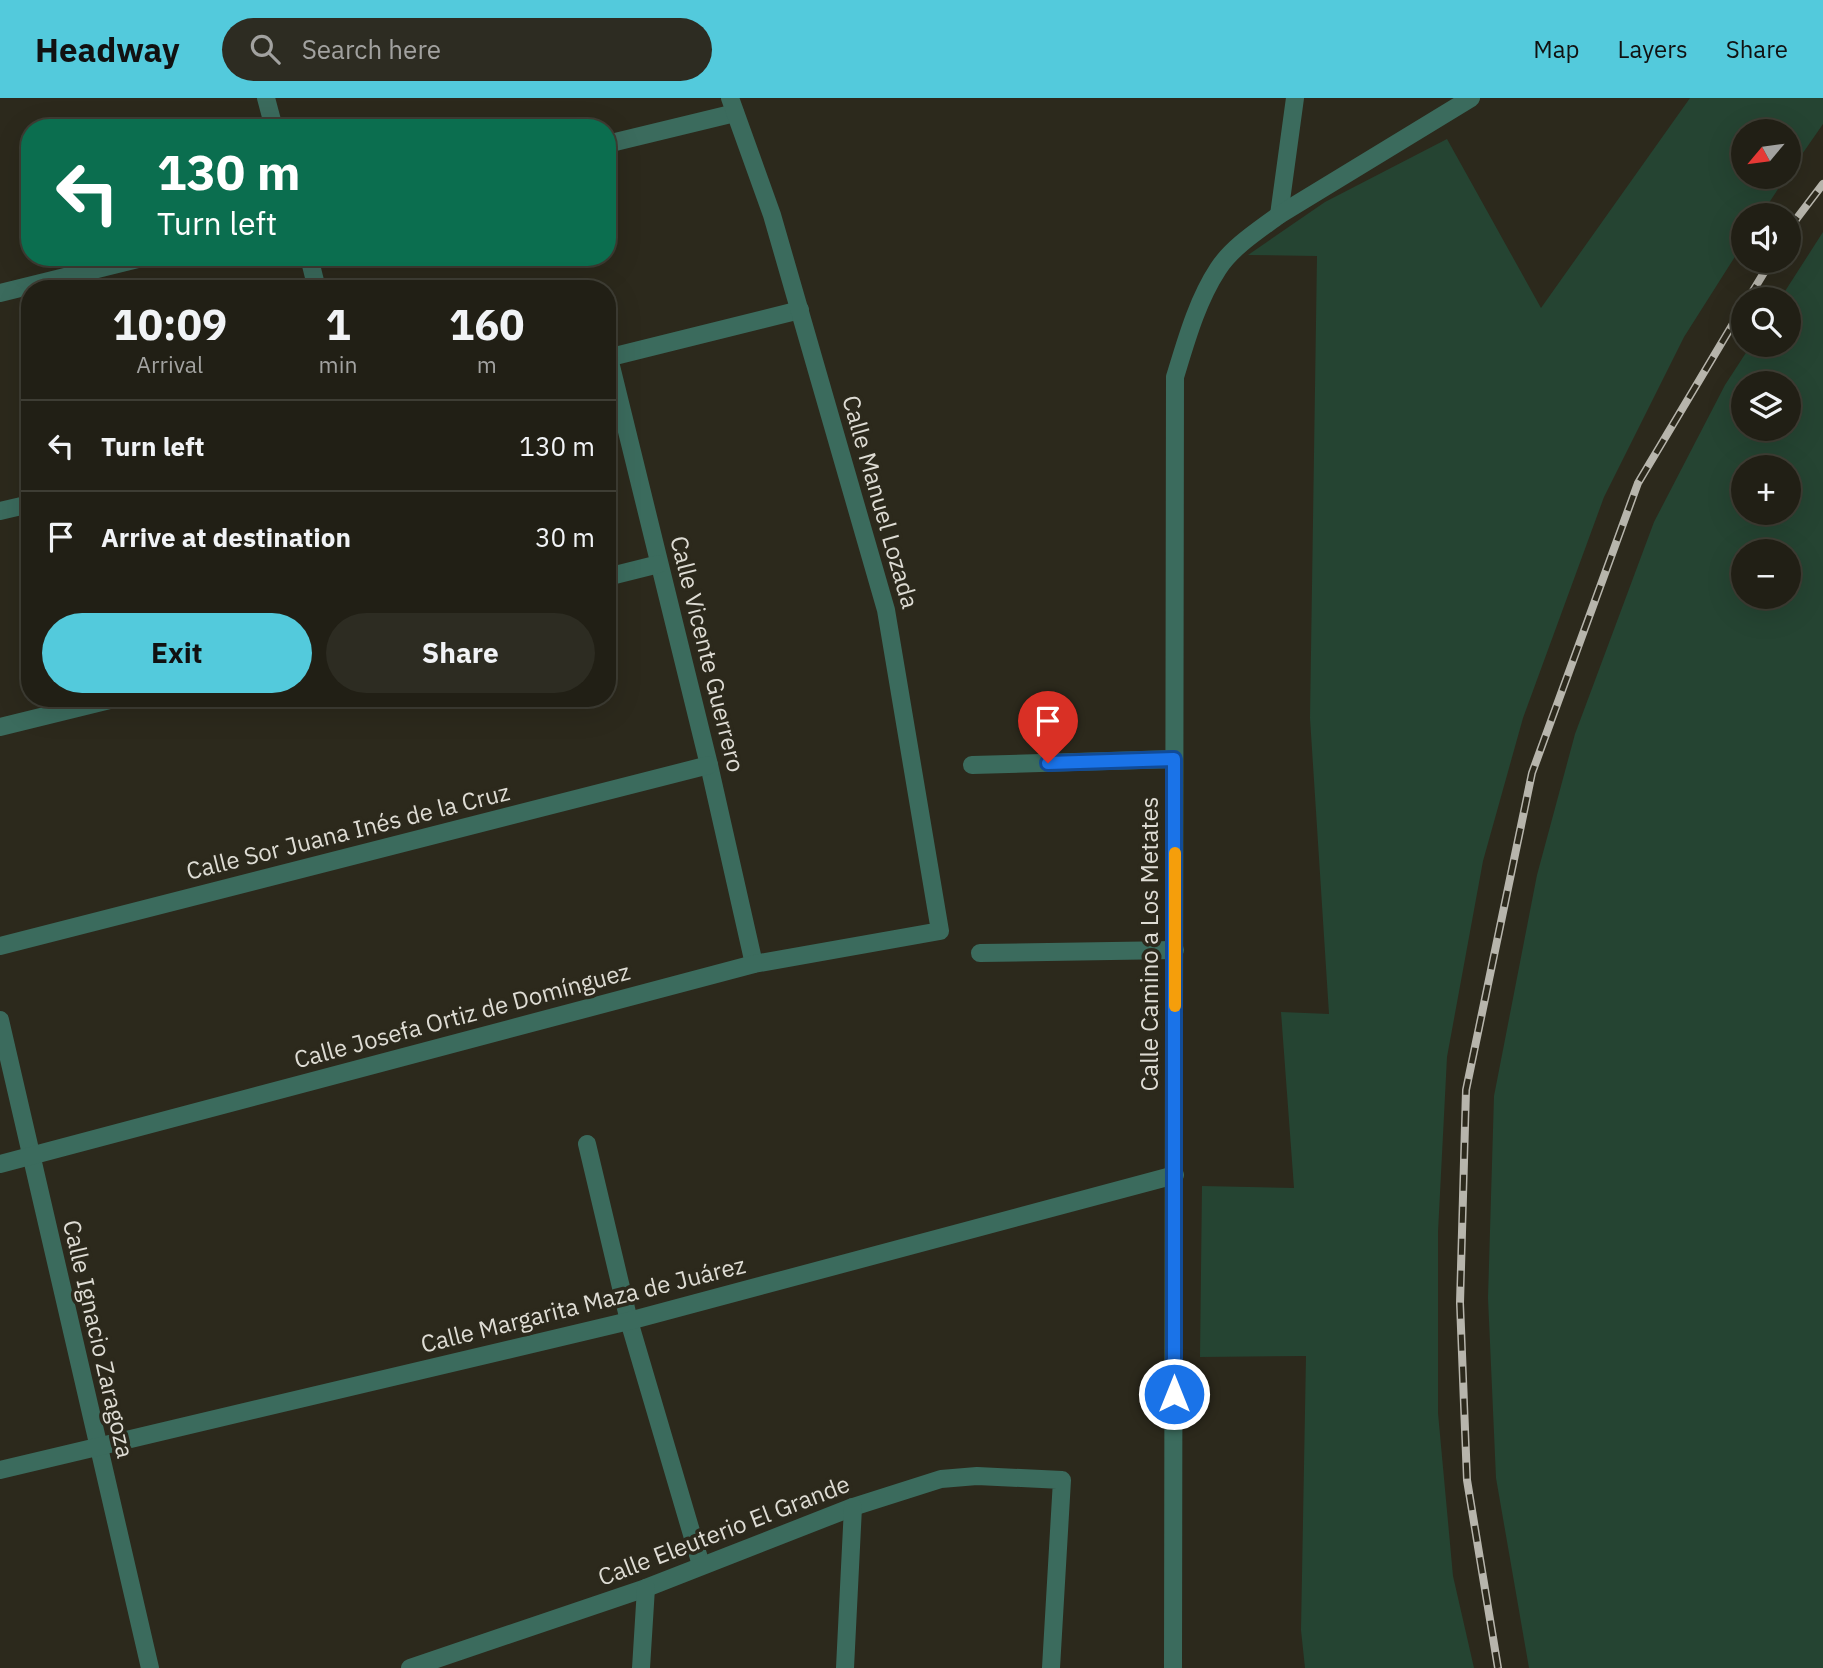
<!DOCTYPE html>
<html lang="en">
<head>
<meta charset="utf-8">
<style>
	body { margin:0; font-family:"IBM Plex Sans",sans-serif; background:#2d2c22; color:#f1f3f6; height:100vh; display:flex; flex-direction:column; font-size:26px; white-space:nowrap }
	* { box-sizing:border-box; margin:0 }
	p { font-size:23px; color:#a2a2a0 }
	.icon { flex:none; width:38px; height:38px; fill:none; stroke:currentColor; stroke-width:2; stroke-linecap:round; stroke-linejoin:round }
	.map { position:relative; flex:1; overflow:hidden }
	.side { position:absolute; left:21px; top:182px; width:595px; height:427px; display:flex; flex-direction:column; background:#211f15; border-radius:28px; box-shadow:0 7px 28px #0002,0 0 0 2px #3e3d34 }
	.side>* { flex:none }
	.top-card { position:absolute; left:21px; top:21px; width:595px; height:147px; border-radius:28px; box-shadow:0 7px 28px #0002,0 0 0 2px #3e3d34; background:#0b6e4f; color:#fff; overflow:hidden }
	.needle { width:46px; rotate:241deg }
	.controls { position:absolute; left:1731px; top:21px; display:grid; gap:14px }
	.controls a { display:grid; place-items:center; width:70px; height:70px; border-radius:50%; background:#211f15; box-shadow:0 7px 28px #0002,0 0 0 2px #3e3d34; font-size:35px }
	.pin { position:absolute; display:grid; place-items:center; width:60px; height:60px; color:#fff; margin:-72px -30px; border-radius:50% 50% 50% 0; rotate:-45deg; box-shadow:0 0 7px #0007 }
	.pin .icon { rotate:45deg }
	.me { position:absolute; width:77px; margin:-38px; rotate:0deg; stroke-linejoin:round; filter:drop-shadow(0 0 5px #0008) }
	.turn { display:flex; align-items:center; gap:24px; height:147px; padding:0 21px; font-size:32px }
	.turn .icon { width:91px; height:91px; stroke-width:2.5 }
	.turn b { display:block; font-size:49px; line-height:60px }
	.eta { display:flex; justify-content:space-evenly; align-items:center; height:119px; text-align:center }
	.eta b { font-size:42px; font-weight:700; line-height:49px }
	.button { display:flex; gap:14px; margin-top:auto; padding:14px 21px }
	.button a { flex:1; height:80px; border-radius:42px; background:#53cadc; color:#111; font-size:28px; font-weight:700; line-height:80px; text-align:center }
	.button a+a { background:#2d2c22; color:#f1f3f6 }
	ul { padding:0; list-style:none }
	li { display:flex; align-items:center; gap:21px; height:91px; padding:0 21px; border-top:2px solid #3e3d34 }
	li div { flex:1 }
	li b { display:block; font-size:26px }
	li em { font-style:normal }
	header { display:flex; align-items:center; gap:42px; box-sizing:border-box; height:98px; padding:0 35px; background:#53cadc; color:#111 }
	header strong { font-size:33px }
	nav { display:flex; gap:38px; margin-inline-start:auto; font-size:24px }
	.search { width:490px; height:63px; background:#2d2c22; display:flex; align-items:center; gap:18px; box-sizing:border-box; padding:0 24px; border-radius:38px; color:#a2a2a0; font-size:26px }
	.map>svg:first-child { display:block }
	.green { fill:#254432; fill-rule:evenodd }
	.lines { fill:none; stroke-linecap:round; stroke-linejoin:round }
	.minor { stroke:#3b6b5d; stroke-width:18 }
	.rail-casing { stroke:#b7b5ac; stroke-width:8 }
	.rail { stroke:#2c291c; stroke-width:5; stroke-dasharray:16; stroke-linecap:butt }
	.route-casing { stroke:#114b97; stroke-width:18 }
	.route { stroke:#1a73e8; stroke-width:12 }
	.slow { stroke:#f59e0b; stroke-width:12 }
	.labels { text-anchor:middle; stroke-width:7; stroke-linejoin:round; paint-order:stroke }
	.street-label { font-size:24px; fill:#dedcd4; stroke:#2c291c }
</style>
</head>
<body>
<header>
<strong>Headway</strong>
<div class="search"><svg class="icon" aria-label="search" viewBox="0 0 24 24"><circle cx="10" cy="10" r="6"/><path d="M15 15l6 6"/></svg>Search here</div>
<nav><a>Map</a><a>Layers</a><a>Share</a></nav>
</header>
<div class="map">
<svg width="1823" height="1570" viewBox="0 0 1823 1570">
	<rect width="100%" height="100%" fill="#2c291c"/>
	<!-- green -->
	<g class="green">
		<path d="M 1690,0 L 1823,0 L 1823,26 L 1789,75 L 1788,33 L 1743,33 L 1743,79 L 1786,79 L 1761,117 L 1743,117 L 1743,146 L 1684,239 L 1604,399 L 1523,620 L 1483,763 L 1447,959 L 1438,1134 L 1438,1315 L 1453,1478 L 1474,1570 L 1305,1570 L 1301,1532 L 1306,1258 L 1200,1259 L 1202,1088 L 1294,1090 L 1281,914 L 1329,916 L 1310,620 L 1317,158 L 1248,157 L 1325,104 L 1447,41 L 1541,210 Z"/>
		<path d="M 1823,134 L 1823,1570 L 1529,1570 L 1496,1380 L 1488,1200 L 1494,998 L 1537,777 L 1575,636 L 1654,424 L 1725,287 L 1751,247 L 1788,247 L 1788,201 L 1780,201 ZM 1743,285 L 1788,285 L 1788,331 L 1743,331 ZM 1743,369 L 1788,369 L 1788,415 L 1743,415 ZM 1743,453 L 1788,453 L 1788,499 L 1743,499 Z"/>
	</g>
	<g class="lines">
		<!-- minor -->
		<g class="minor">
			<path d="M 266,0 L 274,30"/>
			<path d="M 607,46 L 735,15"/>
			<path d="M 1279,117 L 1295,0"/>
			<path d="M 309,159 L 317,191"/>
			<path d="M 0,195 L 146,159"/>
			<path d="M 607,260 L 800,212"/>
			<path d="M 609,260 L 709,667 L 754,866"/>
			<path d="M 0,413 L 30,406"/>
			<path d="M 607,479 L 659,466"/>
			<path d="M 0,629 L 118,600"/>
			<path d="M 972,667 L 1174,661"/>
			<path d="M 0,848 L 709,667"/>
			<path d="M 980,855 L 1175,852"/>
			<path d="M 0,922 L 150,1570"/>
			<path d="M 587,1046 L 629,1223 L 701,1467"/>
			<path d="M 0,1066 L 754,866 L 940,833 L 886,512 L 772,117 L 730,0"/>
			<path d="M 0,1372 L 629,1223 L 1175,1077"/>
			<path d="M 410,1570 L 646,1490 L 853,1409 L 941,1381 L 977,1378 L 1062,1382 L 1051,1570"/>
			<path d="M 641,1570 L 646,1490"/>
			<path d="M 845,1570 L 853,1409"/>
			<path d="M 1173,1570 L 1175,279 C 1186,243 1197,203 1218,171 C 1232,149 1259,132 1279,117 L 1471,0"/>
		</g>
		<defs>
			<g id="rail">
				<path d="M 1788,132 L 1823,86"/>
				<path d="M 1748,201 L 1771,163"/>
				<path d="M 1498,1570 L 1467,1382 L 1460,1205 L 1466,992 L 1532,675 L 1638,385 L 1743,209"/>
			</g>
		</defs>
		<!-- rail casing -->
		<use href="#rail" class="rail-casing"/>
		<!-- rail -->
		<use href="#rail" class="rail"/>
	</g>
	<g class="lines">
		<defs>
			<path id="route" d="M 1048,665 L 1174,661 L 1174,1296"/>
		</defs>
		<!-- route casing -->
		<use href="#route" class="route-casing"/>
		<!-- route -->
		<use href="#route" class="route"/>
		<!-- slow -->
		<path class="slow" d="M 1175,755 L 1175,908"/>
	</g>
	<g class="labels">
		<!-- street labels -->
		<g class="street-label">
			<text transform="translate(880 404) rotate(74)" y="8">Calle Manuel Lozada</text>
			<text transform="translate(707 556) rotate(76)" y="8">Calle Vicente Guerrero</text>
			<text transform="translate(348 734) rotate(-14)" y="8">Calle Sor Juana Inés de la Cruz</text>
			<text transform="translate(1150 846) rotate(-90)" y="8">Calle Camino a Los Metates</text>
			<text transform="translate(462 918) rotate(-15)" y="8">Calle Josefa Ortiz de Domínguez</text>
			<text transform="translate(583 1207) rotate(-14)" y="8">Calle Margarita Maza de Juárez</text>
			<text transform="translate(98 1241) rotate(77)" y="8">Calle Ignacio Zaragoza</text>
			<text transform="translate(724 1433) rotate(-21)" y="8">Calle Eleuterio El Grande</text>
		</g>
	</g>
</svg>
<div class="controls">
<a><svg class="needle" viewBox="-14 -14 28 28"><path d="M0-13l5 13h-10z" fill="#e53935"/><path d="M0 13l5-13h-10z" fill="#a2a2a0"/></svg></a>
<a><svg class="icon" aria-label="sound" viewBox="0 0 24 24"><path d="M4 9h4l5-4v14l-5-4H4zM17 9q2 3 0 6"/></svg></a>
<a><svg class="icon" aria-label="search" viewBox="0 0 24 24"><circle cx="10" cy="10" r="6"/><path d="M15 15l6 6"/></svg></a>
<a><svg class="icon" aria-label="layers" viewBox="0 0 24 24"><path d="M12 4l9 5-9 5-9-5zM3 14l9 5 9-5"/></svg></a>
<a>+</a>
<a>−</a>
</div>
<div class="pin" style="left:1048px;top:665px;background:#d93025"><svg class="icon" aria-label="arrive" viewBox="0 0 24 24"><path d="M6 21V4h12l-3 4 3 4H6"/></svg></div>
<svg class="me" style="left:1174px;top:1296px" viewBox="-20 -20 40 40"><circle r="17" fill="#1a73e8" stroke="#fff" stroke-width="3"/><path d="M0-11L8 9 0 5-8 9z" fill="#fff"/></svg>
<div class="top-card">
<div class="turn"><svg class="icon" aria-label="left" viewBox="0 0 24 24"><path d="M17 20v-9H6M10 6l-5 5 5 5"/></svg><div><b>130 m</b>Turn left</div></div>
</div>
<section class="side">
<div class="eta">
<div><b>10:09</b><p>Arrival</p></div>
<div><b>1</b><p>min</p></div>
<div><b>160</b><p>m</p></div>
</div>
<ul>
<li><svg class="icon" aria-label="left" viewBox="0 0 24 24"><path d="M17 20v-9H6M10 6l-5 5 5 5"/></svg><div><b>Turn left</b></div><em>130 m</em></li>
<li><svg class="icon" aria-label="arrive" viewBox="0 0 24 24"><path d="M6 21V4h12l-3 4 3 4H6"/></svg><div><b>Arrive at destination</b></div><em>30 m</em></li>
</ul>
<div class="button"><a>Exit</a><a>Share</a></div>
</section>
</div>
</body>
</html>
